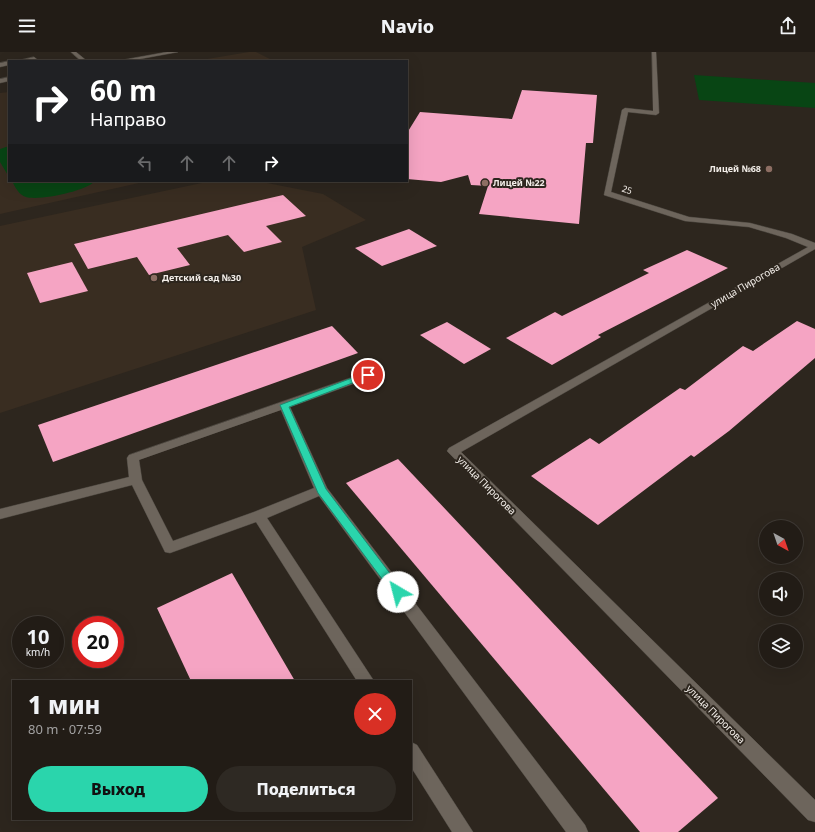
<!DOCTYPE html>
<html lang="ru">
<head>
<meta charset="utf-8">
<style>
	body { margin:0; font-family:"Noto Sans",sans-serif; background:#2e2923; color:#f1f3f6; height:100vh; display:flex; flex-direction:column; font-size:15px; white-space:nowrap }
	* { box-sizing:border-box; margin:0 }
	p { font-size:13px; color:#a2a1a1 }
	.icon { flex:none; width:22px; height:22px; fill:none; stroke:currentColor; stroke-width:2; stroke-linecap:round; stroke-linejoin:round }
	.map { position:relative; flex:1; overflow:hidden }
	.drawer { position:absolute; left:12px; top:628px; width:400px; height:140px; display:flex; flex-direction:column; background:#221c16; border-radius:0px; box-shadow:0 4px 16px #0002,0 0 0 1px #3f3a35 }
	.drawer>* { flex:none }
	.top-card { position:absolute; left:8px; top:8px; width:400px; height:122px; border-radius:0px; box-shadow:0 4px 16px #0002,0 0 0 1px #3f3a35; background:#202124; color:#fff; overflow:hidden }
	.needle { width:26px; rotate:140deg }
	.fabs { position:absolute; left:759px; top:468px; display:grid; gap:8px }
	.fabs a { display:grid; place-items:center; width:44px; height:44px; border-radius:50%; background:#221c16; box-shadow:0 4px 16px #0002,0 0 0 1px #3f3a35; font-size:20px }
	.speed { position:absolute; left:12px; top:564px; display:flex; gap:8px; font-size:20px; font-weight:700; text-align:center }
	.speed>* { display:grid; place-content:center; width:52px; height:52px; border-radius:50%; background:#221c16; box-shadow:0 4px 16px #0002,0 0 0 1px #3f3a35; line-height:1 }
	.speed small { font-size:10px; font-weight:400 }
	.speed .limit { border:6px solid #d22; background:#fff; color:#111 }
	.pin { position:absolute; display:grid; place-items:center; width:34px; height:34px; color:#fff; margin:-17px; border:2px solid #fff; border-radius:50%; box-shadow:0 1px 4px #0007 }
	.me { position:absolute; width:44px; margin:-22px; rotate:323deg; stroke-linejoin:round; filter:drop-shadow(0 0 3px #0008) }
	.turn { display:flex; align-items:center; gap:14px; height:84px; padding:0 16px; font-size:18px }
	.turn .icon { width:52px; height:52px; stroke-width:2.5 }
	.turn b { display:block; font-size:28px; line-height:34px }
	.lanes { display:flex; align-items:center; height:38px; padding:0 16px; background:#0003; justify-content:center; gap:20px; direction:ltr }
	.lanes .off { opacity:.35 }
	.round { display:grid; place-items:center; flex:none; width:42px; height:42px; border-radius:21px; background:#2e2923 }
	.head { display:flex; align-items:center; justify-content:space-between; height:68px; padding:0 16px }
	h1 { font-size:24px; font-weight:800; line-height:30px }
	.cta { display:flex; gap:8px; margin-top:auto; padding:8px 16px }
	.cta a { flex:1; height:46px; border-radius:24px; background:#2ad5ac; color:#111; font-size:16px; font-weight:800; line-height:46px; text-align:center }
	.cta a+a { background:#2e2923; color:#f1f3f6 }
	header { display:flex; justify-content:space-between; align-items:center; height:52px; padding:0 16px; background:#221c16; font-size:18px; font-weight:800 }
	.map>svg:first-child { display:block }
	.built { fill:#392d21 }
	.green { fill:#084514 }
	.building { fill:#f5a4c3 }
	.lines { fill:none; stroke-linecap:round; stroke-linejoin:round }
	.minor-casing { stroke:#4a453e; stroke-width:1 }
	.minor { fill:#6d655c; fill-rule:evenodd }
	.route { fill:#2ad5ac; stroke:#1b8a70 }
	.education-dot { fill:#8d6e63; stroke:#2d261e; stroke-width:1.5 }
	.labels { text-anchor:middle; stroke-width:4; stroke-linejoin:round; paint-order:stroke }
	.far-poi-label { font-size:9px; font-weight:bold; fill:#f3eee9; stroke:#2d261e; text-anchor:start }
	.far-street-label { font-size:9px; fill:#f3eee9; stroke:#2d261e }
	.street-label { font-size:10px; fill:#f3eee9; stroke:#2d261e }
</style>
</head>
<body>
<header><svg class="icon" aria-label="menu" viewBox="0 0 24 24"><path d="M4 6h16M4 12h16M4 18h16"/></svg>Navio<svg class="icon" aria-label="share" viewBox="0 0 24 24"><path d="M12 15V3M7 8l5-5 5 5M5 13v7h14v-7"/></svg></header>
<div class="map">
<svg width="815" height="780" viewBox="0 0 815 780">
	<rect width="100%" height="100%" fill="#2d261e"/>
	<!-- built -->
	<g class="built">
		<path d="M 249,0 L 256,0 L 274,9 L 195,9 Z"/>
		<path d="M 9,40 L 9,129 L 148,129 L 0,162 L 0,41 Z"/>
		<path d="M 211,129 L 257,129 L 323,142 L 366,168 L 302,195 L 316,258 L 0,361 L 0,174 Z"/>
	</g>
	<!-- green -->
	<g class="green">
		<path d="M 694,23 L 815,31 L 815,56 L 699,48 Z"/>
		<path d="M 9,94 L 9,125 L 0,110 L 0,97 Z"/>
		<path d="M 12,129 L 95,129 C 86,139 40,149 26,145 C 19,143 15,135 12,129 Z"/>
	</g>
	<!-- building -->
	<g class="building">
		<path d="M 522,38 L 597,43 L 593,91 L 586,91 L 579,172 L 479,162 L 488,134 L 471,133 L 468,123 L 441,130 L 407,127 L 407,81 L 420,60 L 512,67 Z"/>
		<path d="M 283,143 L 306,164 L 266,174 L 282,190 L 244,200 L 228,183 L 177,196 L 190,213 L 149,223 L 137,205 L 88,217 L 74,192 Z"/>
		<path d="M 409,177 L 437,194 L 382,214 L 355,196 Z"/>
		<path d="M 687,198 L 728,216 L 598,283 L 601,285 L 552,313 L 506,286 L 555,260 L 562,264 L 649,221 L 643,218 Z"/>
		<path d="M 72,210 L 88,239 L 40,251 L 27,221 Z"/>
		<path d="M 797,269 L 815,277 L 815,306 L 729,379 L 694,405 L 691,403 L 598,473 L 531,424 L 590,386 L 599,392 L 680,336 L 685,338 L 743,294 L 753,299 Z"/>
		<path d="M 447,270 L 491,297 L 464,312 L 420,283 Z"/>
		<path d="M 332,274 L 358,301 L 53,410 L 38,373 Z"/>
		<path d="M 398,407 L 718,746 L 678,780 L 640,780 L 346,431 Z"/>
		<path d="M 232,521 L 295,629 L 191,629 L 157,556 Z"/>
	</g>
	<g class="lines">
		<defs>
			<g id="minor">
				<path d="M 71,0 L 76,0 L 87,9 L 81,9 Z"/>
				<path d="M 167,0 L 178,0 L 129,9 L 117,9 Z"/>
				<path d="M 652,0 L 656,0 L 659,61 L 656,63 L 628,60 L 611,140 L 689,165 L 750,171 L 792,182 L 815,191 L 815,197 L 461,400 L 815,748 L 815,770 L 808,768 L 447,399 L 449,396 L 808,195 L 786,186 L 749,175 L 685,169 L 604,143 L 622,58 L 625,56 L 653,59 Z"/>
				<path d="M 34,5 L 39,9 L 20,9 L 21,8 Z"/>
				<path d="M 9,9 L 9,13 L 0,15 L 0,11 Z"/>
				<path d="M 9,25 L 9,29 L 0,31 L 0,27 Z"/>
				<path d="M 368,320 L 373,323 L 372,325 L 290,355 L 327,436 L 585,773 L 588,780 L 566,780 L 319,444 L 267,466 L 374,629 L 357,629 L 256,470 L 170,501 L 165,500 L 132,433 L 0,467 L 0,457 L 129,425 L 127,406 L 129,403 ZM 281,358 L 314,436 L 254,460 L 173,489 L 142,428 L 139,408 Z"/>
				<path d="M 411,690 L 417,693 L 473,780 L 452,780 L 411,715 Z"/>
			</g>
		</defs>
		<!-- minor casing -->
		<use href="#minor" class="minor-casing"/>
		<!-- minor -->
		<use href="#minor" class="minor"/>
	</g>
	<!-- route -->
	<path class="route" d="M 368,320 L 372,323 L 371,324 L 289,355 L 326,437 L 401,536 L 403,540 L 401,543 L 394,543 L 318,441 L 280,353 Z"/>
	<!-- markers -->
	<g class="education-dot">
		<circle cx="769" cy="117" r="4"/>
		<circle cx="485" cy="131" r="4"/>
		<circle cx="154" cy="226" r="4"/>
	</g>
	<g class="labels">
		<!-- far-poi labels -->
		<g class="far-poi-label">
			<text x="761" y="120" text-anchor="end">Лицей №68</text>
			<text x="493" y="134">Лицей №22</text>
			<text x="162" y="229">Детский сад №30</text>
		</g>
		<!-- far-street labels -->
		<g class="far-street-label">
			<text transform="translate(627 138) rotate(18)" y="3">25</text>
		</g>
		<!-- street labels -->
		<g class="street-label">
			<text transform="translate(745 233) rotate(-30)" y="4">улица Пирогова</text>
			<text transform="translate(487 433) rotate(45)" y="4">улица Пирогова</text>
			<text transform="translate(716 662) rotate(45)" y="4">улица Пирогова</text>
		</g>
	</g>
</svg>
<div class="fabs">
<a><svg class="needle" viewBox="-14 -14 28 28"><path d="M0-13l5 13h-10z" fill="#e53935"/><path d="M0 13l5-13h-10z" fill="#a2a1a1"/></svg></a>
<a><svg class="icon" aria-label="sound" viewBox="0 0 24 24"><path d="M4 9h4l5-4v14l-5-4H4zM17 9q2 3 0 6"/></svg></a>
<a><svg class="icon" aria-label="layers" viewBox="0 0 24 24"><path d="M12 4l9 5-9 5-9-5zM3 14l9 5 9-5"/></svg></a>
</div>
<div class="speed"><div>10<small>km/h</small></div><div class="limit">20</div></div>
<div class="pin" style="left:368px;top:323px;background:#d93025"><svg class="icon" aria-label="arrive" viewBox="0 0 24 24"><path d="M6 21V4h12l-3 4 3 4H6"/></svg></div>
<svg class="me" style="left:398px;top:540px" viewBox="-20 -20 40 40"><circle r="19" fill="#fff"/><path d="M0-13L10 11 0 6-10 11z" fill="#2ad5ac"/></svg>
<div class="top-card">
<div class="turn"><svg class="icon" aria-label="right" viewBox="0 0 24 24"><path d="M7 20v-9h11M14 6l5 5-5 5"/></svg><div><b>60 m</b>Направо</div></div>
<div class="lanes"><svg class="icon off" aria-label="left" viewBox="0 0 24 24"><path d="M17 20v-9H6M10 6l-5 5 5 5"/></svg><svg class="icon off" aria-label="ahead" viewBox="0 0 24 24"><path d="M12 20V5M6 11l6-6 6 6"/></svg><svg class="icon off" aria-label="ahead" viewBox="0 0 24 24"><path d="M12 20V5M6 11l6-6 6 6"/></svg><svg class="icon" aria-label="right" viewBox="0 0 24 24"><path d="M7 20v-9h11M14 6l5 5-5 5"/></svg></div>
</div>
<section class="drawer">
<div class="head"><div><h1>1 мин</h1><p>80 m · 07:59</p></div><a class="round" style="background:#d93025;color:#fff"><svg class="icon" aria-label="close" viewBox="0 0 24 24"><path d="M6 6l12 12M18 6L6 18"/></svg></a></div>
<div class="cta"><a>Выход</a><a>Поделиться</a></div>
</section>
</div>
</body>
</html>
